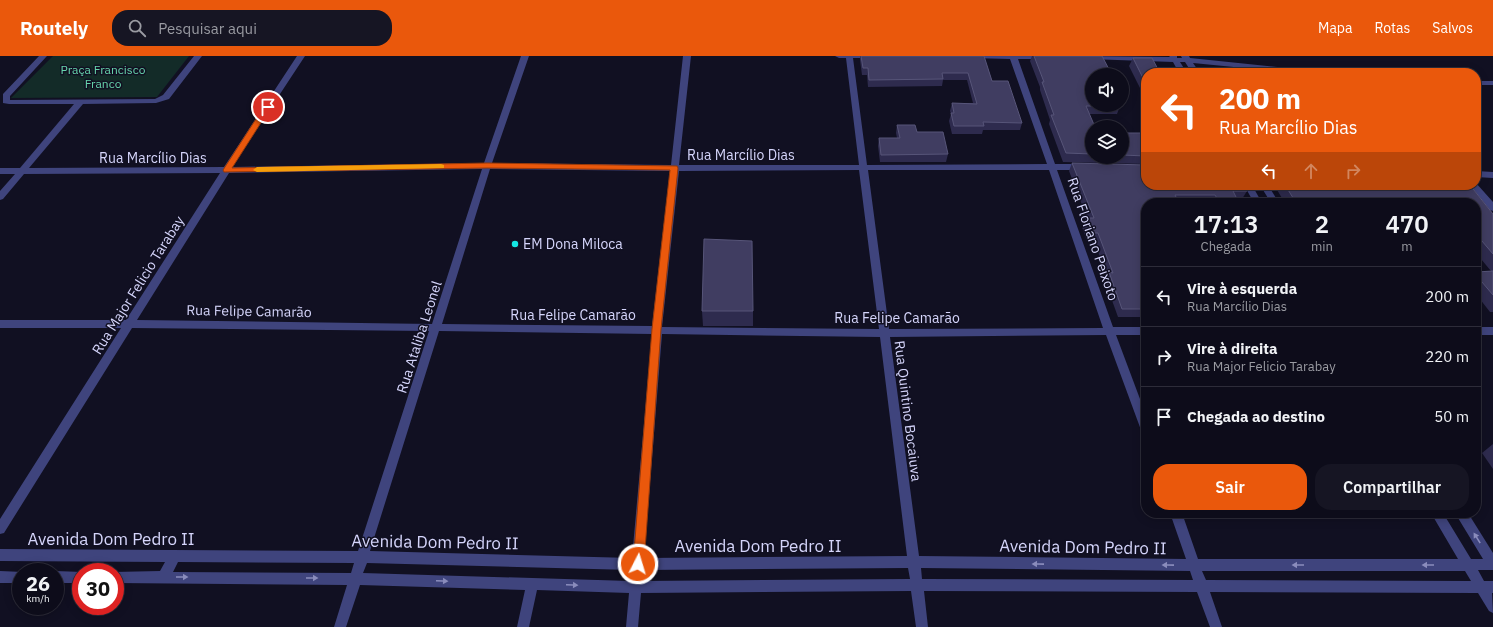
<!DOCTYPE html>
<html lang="pt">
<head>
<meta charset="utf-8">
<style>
	body { margin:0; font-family:"IBM Plex Sans",sans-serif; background:#161523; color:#f1f3f6; height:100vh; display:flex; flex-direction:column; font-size:15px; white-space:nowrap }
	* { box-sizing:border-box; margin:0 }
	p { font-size:13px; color:#9a9ba2 }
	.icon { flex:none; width:22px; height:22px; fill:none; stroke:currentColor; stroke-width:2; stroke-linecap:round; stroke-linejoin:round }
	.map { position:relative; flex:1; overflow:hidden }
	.panel { position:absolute; left:1141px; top:142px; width:340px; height:320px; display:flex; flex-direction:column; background:#0d0c1a; border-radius:16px; box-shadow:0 2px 10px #0003,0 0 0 1px #2d2c39 }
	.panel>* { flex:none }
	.hud { position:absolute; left:1141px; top:12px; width:340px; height:122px; border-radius:16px; box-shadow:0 2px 10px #0003,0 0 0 1px #2d2c39; background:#ea580c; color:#fff; overflow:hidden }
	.buttons { position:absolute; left:1085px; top:12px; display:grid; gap:8px }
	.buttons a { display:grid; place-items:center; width:44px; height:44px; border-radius:50%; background:#0d0c1a; box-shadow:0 2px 10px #0003,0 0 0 1px #2d2c39; font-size:20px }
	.speed { position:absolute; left:12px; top:507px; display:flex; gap:8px; font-size:20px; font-weight:700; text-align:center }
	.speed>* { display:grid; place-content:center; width:52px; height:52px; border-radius:50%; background:#0d0c1a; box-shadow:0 2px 10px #0003,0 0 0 1px #2d2c39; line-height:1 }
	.speed small { font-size:10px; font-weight:400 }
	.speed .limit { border:6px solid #d22; background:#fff; color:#111 }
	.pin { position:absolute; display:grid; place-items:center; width:34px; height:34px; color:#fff; margin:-17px; border:2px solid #fff; border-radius:50%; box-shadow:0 1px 4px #0007 }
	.me { position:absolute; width:44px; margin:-22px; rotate:5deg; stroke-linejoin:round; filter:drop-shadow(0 0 3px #0008) }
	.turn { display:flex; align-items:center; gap:14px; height:84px; padding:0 12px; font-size:18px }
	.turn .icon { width:52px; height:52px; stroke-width:2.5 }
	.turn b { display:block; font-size:28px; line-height:34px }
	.lanes { display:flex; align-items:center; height:38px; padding:0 12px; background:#0003; justify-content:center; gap:20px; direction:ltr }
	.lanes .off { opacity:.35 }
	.eta { display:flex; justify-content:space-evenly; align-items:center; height:68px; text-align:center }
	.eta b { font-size:24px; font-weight:600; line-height:28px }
	.button { display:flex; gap:8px; margin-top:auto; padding:8px 12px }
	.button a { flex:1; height:46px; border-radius:16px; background:#ea580c; color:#fff; font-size:16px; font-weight:600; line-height:46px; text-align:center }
	.button a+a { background:#161523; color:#f1f3f6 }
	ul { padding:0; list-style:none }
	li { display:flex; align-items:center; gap:12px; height:60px; padding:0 12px; border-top:1px solid #2d2c39 }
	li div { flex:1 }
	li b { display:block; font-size:15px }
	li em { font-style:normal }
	header { display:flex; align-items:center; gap:24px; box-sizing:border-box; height:56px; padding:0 20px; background:#ea580c; color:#fff }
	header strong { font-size:19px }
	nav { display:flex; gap:22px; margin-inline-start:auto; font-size:14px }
	.search { width:280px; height:36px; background:#161523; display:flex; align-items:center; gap:10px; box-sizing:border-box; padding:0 14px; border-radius:16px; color:#9a9ba2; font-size:15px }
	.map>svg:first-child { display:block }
	.green { fill:#132b28 }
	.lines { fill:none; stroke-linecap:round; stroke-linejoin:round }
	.minor { fill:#3f447d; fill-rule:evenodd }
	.wall { fill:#2e2b4e }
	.building { fill:#403d61; stroke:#575579 }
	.oneway { fill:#8a8cbc }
	.route { fill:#ea580c; stroke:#983908 }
	.slow { fill:#f59e0b }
	.poi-dot { fill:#14e8e4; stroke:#111022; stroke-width:1.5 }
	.labels { text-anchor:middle; stroke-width:3; stroke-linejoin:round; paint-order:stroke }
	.far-park-label { font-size:12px; fill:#67d5ad; stroke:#111022 }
	.street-label { font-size:14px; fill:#d5d5fb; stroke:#111022 }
	.poi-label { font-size:14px; fill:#d5d5fb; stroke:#111022; text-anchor:start }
	.near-street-label { font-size:17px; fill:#d5d5fb; stroke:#111022 }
</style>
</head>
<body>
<header>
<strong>Routely</strong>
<div class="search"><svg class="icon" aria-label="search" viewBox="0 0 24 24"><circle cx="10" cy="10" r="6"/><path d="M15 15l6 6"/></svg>Pesquisar aqui</div>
<nav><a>Mapa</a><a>Rotas</a><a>Salvos</a></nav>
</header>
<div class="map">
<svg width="1493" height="571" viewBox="0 0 1493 571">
	<rect width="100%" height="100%" fill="#111022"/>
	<!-- green -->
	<path class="green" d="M 53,0 L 189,0 L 157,41 L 11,42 Z"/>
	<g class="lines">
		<!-- minor -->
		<g class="minor">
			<path d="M 39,0 L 47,0 L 10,40 L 10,44 L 155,43 L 163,39 L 194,0 L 202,0 L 169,43 L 156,47 L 83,48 L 29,112 L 224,111 L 297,0 L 305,0 L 232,111 L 484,107 L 521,0 L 529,0 L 492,107 L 671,109 L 683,0 L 691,0 L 679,109 L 859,109 L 846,2 L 839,2 L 835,0 L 877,0 L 873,2 L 853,2 L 867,109 L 1047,108 L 1010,3 L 971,2 L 967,0 L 1048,0 L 1048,3 L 1018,3 L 1055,108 L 1084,108 L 1088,111 L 1084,114 L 1057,114 L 1113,271 L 1146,271 L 1146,279 L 1116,279 L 1146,359 L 1146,379 L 1142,377 L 1141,374 L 1106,279 L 890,281 L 919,500 L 1186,503 L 1170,457 L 1182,457 L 1198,503 L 1458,503 L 1431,457 L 1443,457 L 1471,503 L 1483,503 L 1455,457 L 1468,457 L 1493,497 L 1493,514 L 1478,514 L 1484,525 L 1493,525 L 1493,537 L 1492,537 L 1493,557 L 1489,555 L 1478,537 L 1210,536 L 1222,571 L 1210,571 L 1197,536 L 924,535 L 928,571 L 916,571 L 911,535 L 641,537 L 638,571 L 626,571 L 629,537 L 537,534 L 529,571 L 517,571 L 525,534 L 360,529 L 346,571 L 334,571 L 347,529 L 115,527 L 115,516 L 113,516 L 160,515 L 165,506 L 0,505 L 0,493 L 358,495 L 429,275 L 132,272 L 4,477 L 0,478 L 0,463 L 121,272 L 0,272 L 0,264 L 126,264 L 220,117 L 24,118 L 3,143 L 0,144 L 0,135 L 15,118 L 0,118 L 0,112 L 20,112 L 74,48 L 9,48 L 3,47 L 3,38 ZM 482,113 L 432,268 L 137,264 L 229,117 ZM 490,113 L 670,115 L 652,270 L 442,268 ZM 859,114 L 879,273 L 662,271 L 679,115 ZM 868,114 L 1049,114 L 1103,272 L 889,273 ZM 439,275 L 652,278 L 632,502 L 370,495 ZM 662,278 L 880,281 L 907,500 L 644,502 ZM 178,506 L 354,507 L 351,517 L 173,516 ZM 367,507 L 631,514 L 630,525 L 363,517 ZM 908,512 L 910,523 L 642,525 L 643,514 ZM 921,512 L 1190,515 L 1193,524 L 922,523 ZM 1202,515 L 1465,515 L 1471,525 L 1206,524 Z"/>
			<path d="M 1086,0 L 1170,1 L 1169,0 L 1177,0 L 1177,2 L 1182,2 L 1181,0 L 1189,0 L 1190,2 L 1316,15 L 1320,17 L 1294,17 L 1193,7 L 1200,17 L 1192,17 L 1185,6 L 1180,6 L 1187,17 L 1179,17 L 1173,6 L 1089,3 L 1086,3 Z"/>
			<rect x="1476" y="25" width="17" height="4"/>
			<path d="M 1476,115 L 1493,116 L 1493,122 L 1476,121 Z"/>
			<path d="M 1476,127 L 1493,146 L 1493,155 L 1490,154 L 1470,129 L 1476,129 Z"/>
			<path d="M 1244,129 L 1252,129 L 1262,147 L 1254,147 Z"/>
			<path d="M 1260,129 L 1268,129 L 1279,147 L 1271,147 Z"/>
			<rect x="1476" y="271" width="17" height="8"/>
			<path d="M 0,515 L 23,516 L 21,516 L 21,527 L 0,527 Z"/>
			<path d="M 55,515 L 83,516 L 81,516 L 81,527 L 55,527 L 55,516 L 53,516 Z"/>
		</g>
	</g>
	<!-- wall -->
	<g class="wall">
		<path d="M 860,0 L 984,0 L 992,25 L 1022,67 L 1020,74 L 983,74 L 982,78 L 952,78 L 949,65 L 951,58 L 950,55 L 952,47 L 973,47 L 967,24 L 943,24 L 942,30 L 868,31 L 867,19 L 862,19 L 860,4 Z"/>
		<path d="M 1032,0 L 1102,0 L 1092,19 L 1120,50 L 1117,58 L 1089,58 L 1092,71 L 1092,101 L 1122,101 L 1122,77 L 1143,77 L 1145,73 L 1146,73 L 1146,108 L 1063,106 L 1049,68 L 1050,64 L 1040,34 L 1040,31 L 1030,5 Z"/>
		<path d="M 1133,2 L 1146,17 L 1146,44 L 1129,10 Z"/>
		<path d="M 1217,13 L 1243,17 L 1215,17 Z"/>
		<path d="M 897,69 L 917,76 L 948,98 L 946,106 L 880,106 L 878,90 L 879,82 L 897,82 L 896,77 Z"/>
		<path d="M 1072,107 L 1247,135 L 1242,143 L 1238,144 L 1239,147 L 1146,147 L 1146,257 L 1143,257 L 1140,261 L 1118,261 L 1105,225 L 1107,220 L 1094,185 L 1087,185 L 1082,171 L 1086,162 L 1087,162 L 1069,115 Z"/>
		<path d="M 1274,129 L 1470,129 L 1493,158 L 1493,256 L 1490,256 L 1476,238 L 1476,216 L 1491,215 L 1476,197 L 1476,147 L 1285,147 Z"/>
		<path d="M 702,255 L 753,255 L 753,270 L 703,270 Z"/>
		<path d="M 1493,388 L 1493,413 L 1482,397 Z"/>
	</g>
	<!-- building -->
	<g class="building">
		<path d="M 861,0 L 984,0 L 992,25 L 1008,25 L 1022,67 L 983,66 L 984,70 L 954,70 L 951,57 L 954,57 L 952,47 L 977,48 L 968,17 L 942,17 L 943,23 L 869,24 L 868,12 L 863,12 Z"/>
		<path d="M 1034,0 L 1102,0 L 1112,19 L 1092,19 L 1092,49 L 1120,49 L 1120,50 L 1086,50 L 1095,71 L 1092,71 L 1092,98 L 1066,97 L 1051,59 L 1054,59 L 1042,26 L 1044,26 Z"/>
		<path d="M 1133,2 L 1152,2 L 1160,17 L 1146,17 L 1146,28 Z"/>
		<path d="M 1217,13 L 1240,13 L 1243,17 L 1220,17 Z"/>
		<path d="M 897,69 L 915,69 L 917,76 L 943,76 L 948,98 L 881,99 L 879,82 L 900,82 Z"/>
		<path d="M 1122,77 L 1146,77 L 1146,100 L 1122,99 Z"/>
		<path d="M 1072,107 L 1146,109 L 1146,129 L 1244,129 L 1247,135 L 1233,135 L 1239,147 L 1220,147 L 1215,139 L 1175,139 L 1179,147 L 1146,147 L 1146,249 L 1143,249 L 1145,253 L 1122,253 L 1109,216 L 1113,217 L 1098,177 L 1091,177 L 1086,162 L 1094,162 Z"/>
		<path d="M 1285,129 L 1401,130 L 1401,129 L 1470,129 L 1493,158 L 1493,198 L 1476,178 L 1476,147 L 1440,147 L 1439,145 L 1406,143 L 1408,147 L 1338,143 L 1340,147 L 1320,147 L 1318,145 L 1295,145 Z"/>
		<path d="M 704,183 L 752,185 L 753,255 L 702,255 Z"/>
		<path d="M 1493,215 L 1493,239 L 1476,219 L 1476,216 Z"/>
	</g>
	<!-- one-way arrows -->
	<defs><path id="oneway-solid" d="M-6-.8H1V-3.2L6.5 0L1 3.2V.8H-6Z"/></defs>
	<g class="oneway">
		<use href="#oneway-solid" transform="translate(1477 482) rotate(-122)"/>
		<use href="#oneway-solid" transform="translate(1038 508) rotate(-179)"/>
		<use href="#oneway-solid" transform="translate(1168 509) rotate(-179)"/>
		<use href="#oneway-solid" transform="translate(1298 509) rotate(180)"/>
		<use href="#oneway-solid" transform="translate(1428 509) rotate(180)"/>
		<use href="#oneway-solid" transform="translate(182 521)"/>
		<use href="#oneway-solid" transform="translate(312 522)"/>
		<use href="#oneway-solid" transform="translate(442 525) rotate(2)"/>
		<use href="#oneway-solid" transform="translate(572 529) rotate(2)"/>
	</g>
	<!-- route -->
	<path class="route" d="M 265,49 L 271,51 L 232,112 L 487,107 L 677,110 L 678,112 L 661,273 L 644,508 L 642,512 L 638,513 L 634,512 L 633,508 L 652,273 L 670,114 L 487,112 L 224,116 L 223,114 Z"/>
	<!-- slow -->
	<path class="slow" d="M 441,108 L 444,109 L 444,112 L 257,116 L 253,114 L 257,111 Z"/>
	<!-- markers -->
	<circle class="poi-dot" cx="515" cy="188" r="4"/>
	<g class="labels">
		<!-- far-park labels -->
		<g class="far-park-label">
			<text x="103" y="18">Praça Francisco<tspan x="103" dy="14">Franco</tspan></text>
		</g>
		<!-- street labels -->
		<g class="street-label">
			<text x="741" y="104">Rua Marcílio Dias</text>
			<text x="153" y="107">Rua Marcílio Dias</text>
			<text transform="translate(1093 183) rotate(71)" y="5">Rua Floriano Peixoto</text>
			<text transform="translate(138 229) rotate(-58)" y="5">Rua Major Felicio Tarabay</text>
			<text transform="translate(249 255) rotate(1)" y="5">Rua Felipe Camarão</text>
			<text x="573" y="264">Rua Felipe Camarão</text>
			<text x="897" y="267">Rua Felipe Camarão</text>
			<text transform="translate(419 281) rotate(-72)" y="5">Rua Ataliba Leonel</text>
			<text transform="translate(908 355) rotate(83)" y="5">Rua Quintino Bocaiuva</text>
		</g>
		<!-- poi labels -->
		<g class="poi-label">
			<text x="523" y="193">EM Dona Miloca</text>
		</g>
		<!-- near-street labels -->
		<g class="near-street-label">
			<text x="111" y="489">Avenida Dom Pedro II</text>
			<text transform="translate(435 486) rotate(1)" y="6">Avenida Dom Pedro II</text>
			<text x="758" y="496">Avenida Dom Pedro II</text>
			<text transform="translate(1083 491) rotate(1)" y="6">Avenida Dom Pedro II</text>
		</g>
	</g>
</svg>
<div class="buttons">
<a><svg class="icon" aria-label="sound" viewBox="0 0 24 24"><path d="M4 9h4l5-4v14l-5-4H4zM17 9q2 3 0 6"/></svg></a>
<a><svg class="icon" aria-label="layers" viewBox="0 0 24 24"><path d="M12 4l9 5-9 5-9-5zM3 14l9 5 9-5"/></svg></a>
</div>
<div class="speed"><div>26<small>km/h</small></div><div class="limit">30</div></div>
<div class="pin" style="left:268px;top:51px;background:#d93025"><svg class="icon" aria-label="arrive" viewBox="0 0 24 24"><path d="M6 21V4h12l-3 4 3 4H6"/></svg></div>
<svg class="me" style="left:638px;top:508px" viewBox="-20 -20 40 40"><circle r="17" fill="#ea580c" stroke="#fff" stroke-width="3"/><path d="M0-11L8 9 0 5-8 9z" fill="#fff"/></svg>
<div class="hud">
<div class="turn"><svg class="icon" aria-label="left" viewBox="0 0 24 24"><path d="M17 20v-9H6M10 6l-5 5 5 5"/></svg><div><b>200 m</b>Rua Marcílio Dias</div></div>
<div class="lanes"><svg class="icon" aria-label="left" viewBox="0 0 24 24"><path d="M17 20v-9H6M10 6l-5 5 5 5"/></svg><svg class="icon off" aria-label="ahead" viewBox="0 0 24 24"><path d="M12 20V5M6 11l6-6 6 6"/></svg><svg class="icon off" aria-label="right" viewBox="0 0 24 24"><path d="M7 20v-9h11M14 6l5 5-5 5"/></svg></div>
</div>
<section class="panel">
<div class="eta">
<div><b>17:13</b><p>Chegada</p></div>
<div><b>2</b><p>min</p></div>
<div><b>470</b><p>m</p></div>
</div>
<ul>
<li><svg class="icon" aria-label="left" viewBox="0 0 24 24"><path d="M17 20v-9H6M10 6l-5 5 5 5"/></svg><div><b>Vire à esquerda</b><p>Rua Marcílio Dias</p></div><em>200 m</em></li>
<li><svg class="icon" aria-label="right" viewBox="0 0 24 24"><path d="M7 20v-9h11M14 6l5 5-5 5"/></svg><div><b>Vire à direita</b><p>Rua Major Felicio Tarabay</p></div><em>220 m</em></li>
<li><svg class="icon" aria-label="arrive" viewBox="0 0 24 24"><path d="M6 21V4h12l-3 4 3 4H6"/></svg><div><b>Chegada ao destino</b></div><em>50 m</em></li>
</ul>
<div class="button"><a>Sair</a><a>Compartilhar</a></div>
</section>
</div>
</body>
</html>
